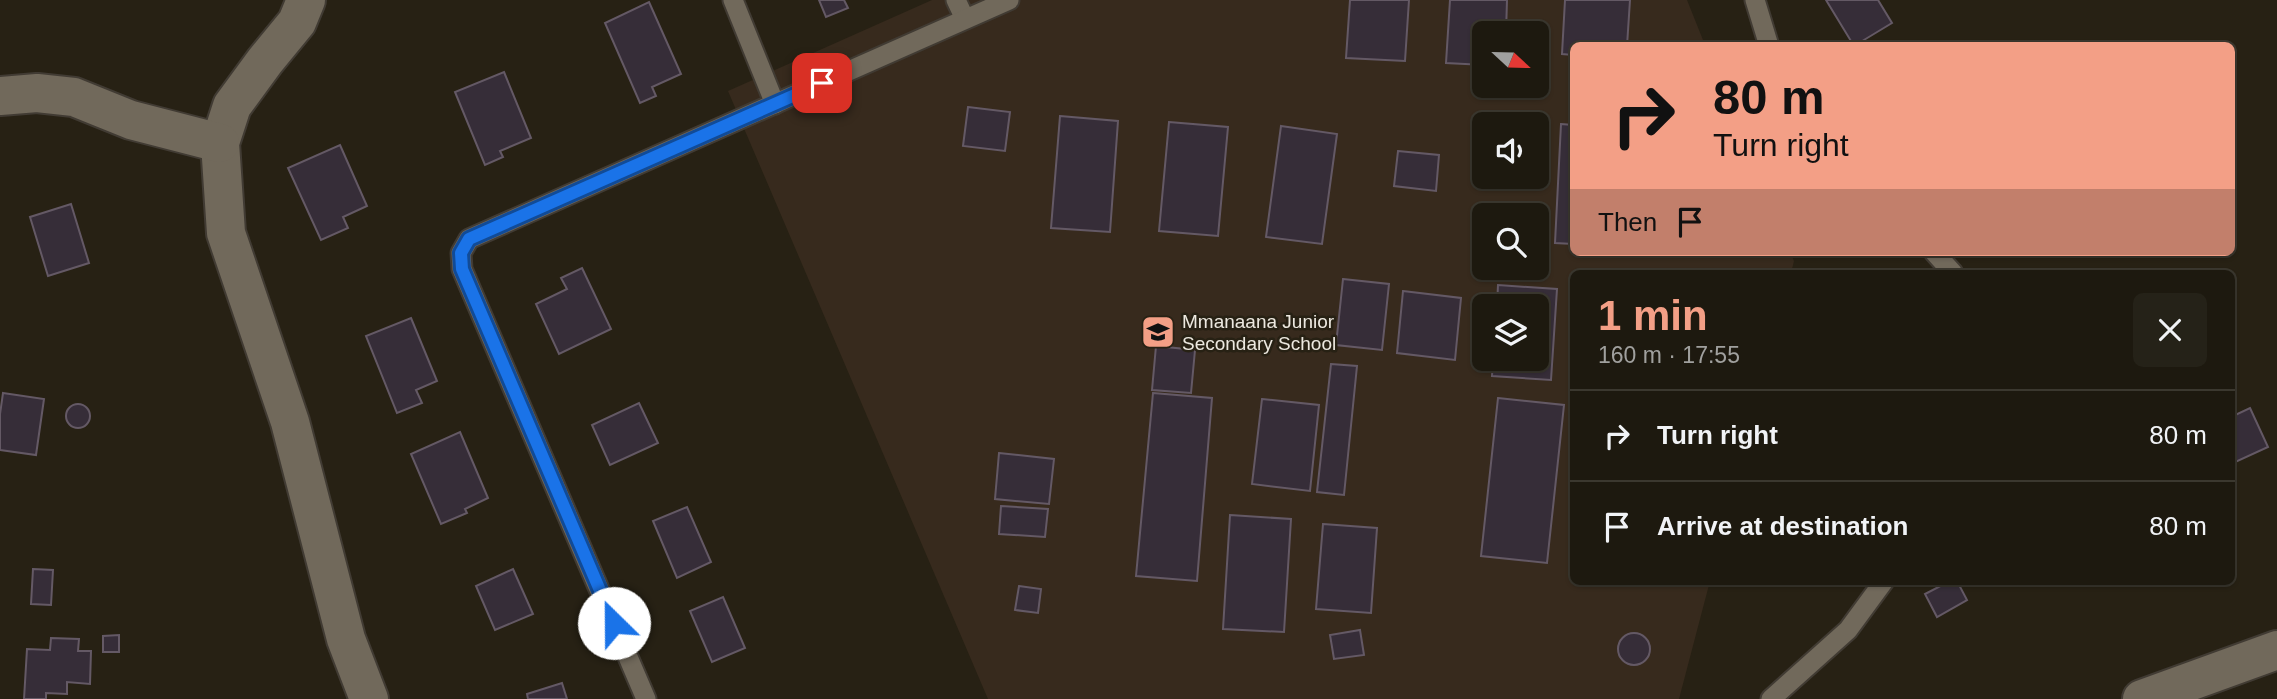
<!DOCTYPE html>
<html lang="en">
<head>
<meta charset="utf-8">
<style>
	body { margin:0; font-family:Arial,sans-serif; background:#252218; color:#f1f3f6; height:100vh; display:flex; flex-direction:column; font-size:26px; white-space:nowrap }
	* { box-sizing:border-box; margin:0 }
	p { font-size:23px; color:#a0a09e }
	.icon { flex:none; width:38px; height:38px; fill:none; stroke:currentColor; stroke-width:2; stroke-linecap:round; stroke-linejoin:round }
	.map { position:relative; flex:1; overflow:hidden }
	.panel { position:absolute; left:1570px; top:270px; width:665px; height:315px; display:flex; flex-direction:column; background:#1d190f; border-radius:10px; box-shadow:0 2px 5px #0004,0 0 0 2px #3b382f }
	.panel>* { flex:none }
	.banner { position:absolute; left:1570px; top:42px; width:665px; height:214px; border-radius:10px; box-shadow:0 2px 5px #0004,0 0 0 2px #3b382f; background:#f39f86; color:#111; overflow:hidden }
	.needle { width:46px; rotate:112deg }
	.buttons { position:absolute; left:1472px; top:21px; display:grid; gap:14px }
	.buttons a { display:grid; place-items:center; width:77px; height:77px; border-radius:10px; background:#1d190f; box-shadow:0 2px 5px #0004,0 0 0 2px #3b382f; font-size:35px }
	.pin { position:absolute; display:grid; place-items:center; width:60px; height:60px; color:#fff; margin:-30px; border-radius:14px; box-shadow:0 4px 10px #0006 }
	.me { position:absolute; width:77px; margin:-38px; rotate:337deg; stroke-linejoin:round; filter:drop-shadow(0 0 5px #0008) }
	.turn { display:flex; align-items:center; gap:24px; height:147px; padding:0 28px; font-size:32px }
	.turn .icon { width:91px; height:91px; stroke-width:2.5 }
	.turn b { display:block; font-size:49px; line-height:60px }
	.then { display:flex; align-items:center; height:66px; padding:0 28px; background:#0003; gap:14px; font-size:26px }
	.round { display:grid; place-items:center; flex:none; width:74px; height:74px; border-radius:10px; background:#252218 }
	.headline { display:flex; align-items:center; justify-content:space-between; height:119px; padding:0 28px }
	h1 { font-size:42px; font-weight:600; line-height:52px; color:#f39f86 }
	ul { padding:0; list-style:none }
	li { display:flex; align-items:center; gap:21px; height:91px; padding:0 28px; border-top:2px solid #3b382f }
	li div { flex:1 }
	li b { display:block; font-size:26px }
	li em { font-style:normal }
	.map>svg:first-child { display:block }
	.education { fill:#372a1d; fill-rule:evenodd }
	.building { fill:#362d38; stroke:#645965; stroke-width:2 }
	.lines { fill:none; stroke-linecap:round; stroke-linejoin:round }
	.service-casing { stroke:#413b33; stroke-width:23 }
	.minor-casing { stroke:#413b33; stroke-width:42 }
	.service { stroke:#71695b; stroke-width:19 }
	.minor { stroke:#71695b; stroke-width:38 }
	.route-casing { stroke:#114b97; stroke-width:18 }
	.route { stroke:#1a73e8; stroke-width:12 }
	.labels { text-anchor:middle; stroke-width:5; stroke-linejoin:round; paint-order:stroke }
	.poi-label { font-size:19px; fill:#ede9e0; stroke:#272114; text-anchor:start }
</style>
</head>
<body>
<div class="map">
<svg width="2277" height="699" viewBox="0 0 2277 699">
	<rect width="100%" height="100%" fill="#272114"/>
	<!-- education -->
	<path class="education" d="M 932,0 L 1687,0 L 1705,45 L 1573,46 L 1573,252 L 1790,252 L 1794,261 L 1791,273 L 1573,273 L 1573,581 L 1710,581 L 1679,699 L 988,699 L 728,91 ZM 1484,33 L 1536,33 L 1536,86 L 1484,86 ZM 1484,124 L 1536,124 L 1536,177 L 1484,177 ZM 1484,215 L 1536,215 L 1536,268 L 1484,268 ZM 1484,306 L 1536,306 L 1536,359 L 1484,359 Z"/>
	<!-- building -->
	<g class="building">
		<path d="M 819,0 L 844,0 L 848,8 L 826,17 Z"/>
		<path d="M 1350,0 L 1409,0 L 1405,61 L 1346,58 Z"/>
		<path d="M 1450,0 L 1507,0 L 1506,33 L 1484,33 L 1484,65 L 1446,63 Z"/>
		<path d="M 1565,0 L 1630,0 L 1627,46 L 1573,46 L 1573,55 L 1562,54 Z"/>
		<path d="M 1826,0 L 1878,0 L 1892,23 L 1854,46 Z"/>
		<path d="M 649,2 L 681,74 L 652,87 L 656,96 L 640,103 L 605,23 Z"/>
		<path d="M 504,72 L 531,138 L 500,151 L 503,157 L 485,165 L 455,92 Z"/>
		<path d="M 968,107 L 1010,112 L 1005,151 L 963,146 Z"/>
		<path d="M 1060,116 L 1118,121 L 1110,232 L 1051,228 Z"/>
		<path d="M 1169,122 L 1228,127 L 1218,236 L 1159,231 Z"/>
		<path d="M 1561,124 L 1573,125 L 1573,244 L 1555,243 Z"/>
		<path d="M 1281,126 L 1337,134 L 1322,244 L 1266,237 Z"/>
		<path d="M 340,145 L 367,206 L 343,217 L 348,228 L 321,240 L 288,168 Z"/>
		<path d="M 1398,151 L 1439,155 L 1436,191 L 1394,186 Z"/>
		<path d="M 71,204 L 89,263 L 48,276 L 30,217 Z"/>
		<path d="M 582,268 L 611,329 L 559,354 L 536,304 L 567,289 L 561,278 Z"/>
		<path d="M 1343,279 L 1389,284 L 1382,350 L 1336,345 Z"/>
		<path d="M 1498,285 L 1557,289 L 1551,380 L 1492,376 L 1493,359 L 1536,359 L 1536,306 L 1497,306 Z"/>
		<path d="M 1403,291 L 1461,298 L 1455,360 L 1397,353 Z"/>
		<path d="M 411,318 L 437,381 L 416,390 L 422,403 L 397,413 L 366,336 Z"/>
		<path d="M 1156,346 L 1195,350 L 1191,393 L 1152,390 Z"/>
		<path d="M 1331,364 L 1357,366 L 1344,495 L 1317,492 Z"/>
		<path d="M 3,393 L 44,399 L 36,455 L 0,450 L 0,414 Z"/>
		<path d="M 1153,393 L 1212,398 L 1197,581 L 1136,576 Z"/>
		<path d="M 1498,398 L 1564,405 L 1547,563 L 1481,556 Z"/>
		<path d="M 1262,399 L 1319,405 L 1310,491 L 1252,484 Z"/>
		<path d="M 639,403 L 658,443 L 610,465 L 592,425 Z"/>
		<circle cx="78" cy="416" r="12"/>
		<path d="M 2250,408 L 2268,447 L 2231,464 L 2231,417 Z"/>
		<path d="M 460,432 L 488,498 L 465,509 L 467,513 L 441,524 L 411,454 Z"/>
		<path d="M 999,453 L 1054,459 L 1049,504 L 995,499 Z"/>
		<path d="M 1001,506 L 1048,509 L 1045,537 L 999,534 Z"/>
		<path d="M 687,507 L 711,562 L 677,578 L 653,521 Z"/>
		<path d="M 1230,515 L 1291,519 L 1284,632 L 1223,629 Z"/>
		<path d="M 1323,524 L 1377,528 L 1371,613 L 1316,609 Z"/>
		<path d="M 33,569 L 53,570 L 51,605 L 31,604 Z"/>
		<path d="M 513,569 L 533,614 L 495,630 L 476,586 Z"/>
		<path d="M 1950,581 L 1957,581 L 1967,600 L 1937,617 L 1925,594 Z"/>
		<path d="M 1019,586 L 1041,589 L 1038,613 L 1015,610 Z"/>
		<path d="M 723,597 L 745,648 L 712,662 L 690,611 Z"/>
		<path d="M 1360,630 L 1364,655 L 1334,659 L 1330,635 Z"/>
		<circle cx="1634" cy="649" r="16"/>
		<path d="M 119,635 L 119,652 L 103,652 L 103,636 Z"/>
		<path d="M 51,638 L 79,639 L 78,651 L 91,651 L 90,684 L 67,682 L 67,694 L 46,693 L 46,699 L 24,699 L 27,649 L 50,650 Z"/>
		<path d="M 562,683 L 567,699 L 528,699 L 527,694 Z"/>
	</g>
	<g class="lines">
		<defs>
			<g id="service">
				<path d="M 733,0 L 775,104"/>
				<path d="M 956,0 L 965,19"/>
				<path d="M 1755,0 L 1769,46"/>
				<path d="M 1934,252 L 1953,273"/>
				<path d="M 646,699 L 462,269 L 461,253 L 469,239 L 1009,0"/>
				<path d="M 1771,699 L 1848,630 L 1884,581"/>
			</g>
			<g id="minor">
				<path d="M 306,0 L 297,22 L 265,61 L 232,106 L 220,143 L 226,233 L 290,422 L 346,639 L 369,699"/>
				<path d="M 0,96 L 37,93 L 74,97 L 131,120 L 220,143"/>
				<path d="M 2142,699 L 2277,650"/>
			</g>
		</defs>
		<!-- service casing -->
		<use href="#service" class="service-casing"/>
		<!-- minor casing -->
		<use href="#minor" class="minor-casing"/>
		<!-- service -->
		<use href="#service" class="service"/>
		<!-- minor -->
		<use href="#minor" class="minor"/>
	</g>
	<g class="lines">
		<defs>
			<path id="route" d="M 614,623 L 462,269 L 461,253 L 469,239 L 822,83"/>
		</defs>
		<!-- route casing -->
		<use href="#route" class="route-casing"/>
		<!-- route -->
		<use href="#route" class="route"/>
	</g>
	<!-- icons -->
	<defs>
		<symbol id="school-square" viewBox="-11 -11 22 22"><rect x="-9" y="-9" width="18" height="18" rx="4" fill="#f39f86" stroke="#272114"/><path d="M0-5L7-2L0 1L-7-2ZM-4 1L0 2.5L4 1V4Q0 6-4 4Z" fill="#111"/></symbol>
	</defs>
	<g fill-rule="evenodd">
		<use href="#school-square" x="1139" y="313" width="38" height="38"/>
	</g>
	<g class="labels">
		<!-- poi labels -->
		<g class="poi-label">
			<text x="1182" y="328">Mmanaana Junior<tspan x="1182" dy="22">Secondary School</tspan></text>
		</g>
	</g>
</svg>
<div class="buttons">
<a><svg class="needle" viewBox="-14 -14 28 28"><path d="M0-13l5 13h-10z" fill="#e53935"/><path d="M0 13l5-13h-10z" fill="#a0a09e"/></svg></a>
<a><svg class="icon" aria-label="sound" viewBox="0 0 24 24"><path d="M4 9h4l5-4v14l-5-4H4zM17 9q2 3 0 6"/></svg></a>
<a><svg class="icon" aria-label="search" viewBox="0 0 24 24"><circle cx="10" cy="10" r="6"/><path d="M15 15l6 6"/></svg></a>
<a><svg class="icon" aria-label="layers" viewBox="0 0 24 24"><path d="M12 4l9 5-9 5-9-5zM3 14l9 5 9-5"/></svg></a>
</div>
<div class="pin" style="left:822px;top:83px;background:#d93025"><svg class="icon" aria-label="arrive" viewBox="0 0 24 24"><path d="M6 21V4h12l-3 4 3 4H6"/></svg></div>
<svg class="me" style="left:614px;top:623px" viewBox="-20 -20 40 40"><circle r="19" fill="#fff"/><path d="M0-13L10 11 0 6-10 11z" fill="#1a73e8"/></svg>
<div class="banner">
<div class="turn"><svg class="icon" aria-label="right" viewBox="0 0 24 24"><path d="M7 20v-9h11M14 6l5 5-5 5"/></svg><div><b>80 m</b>Turn right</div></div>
<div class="then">Then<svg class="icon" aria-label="arrive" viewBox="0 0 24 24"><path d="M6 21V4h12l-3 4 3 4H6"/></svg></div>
</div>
<section class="panel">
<div class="headline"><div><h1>1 min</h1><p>160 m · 17:55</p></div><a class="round"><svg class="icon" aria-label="close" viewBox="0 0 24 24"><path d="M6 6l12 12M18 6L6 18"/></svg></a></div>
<ul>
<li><svg class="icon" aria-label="right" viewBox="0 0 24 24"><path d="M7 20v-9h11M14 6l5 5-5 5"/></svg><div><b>Turn right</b></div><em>80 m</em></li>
<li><svg class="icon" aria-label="arrive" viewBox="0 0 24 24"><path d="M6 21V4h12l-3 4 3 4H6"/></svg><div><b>Arrive at destination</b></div><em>80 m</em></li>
</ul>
</section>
</div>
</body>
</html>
